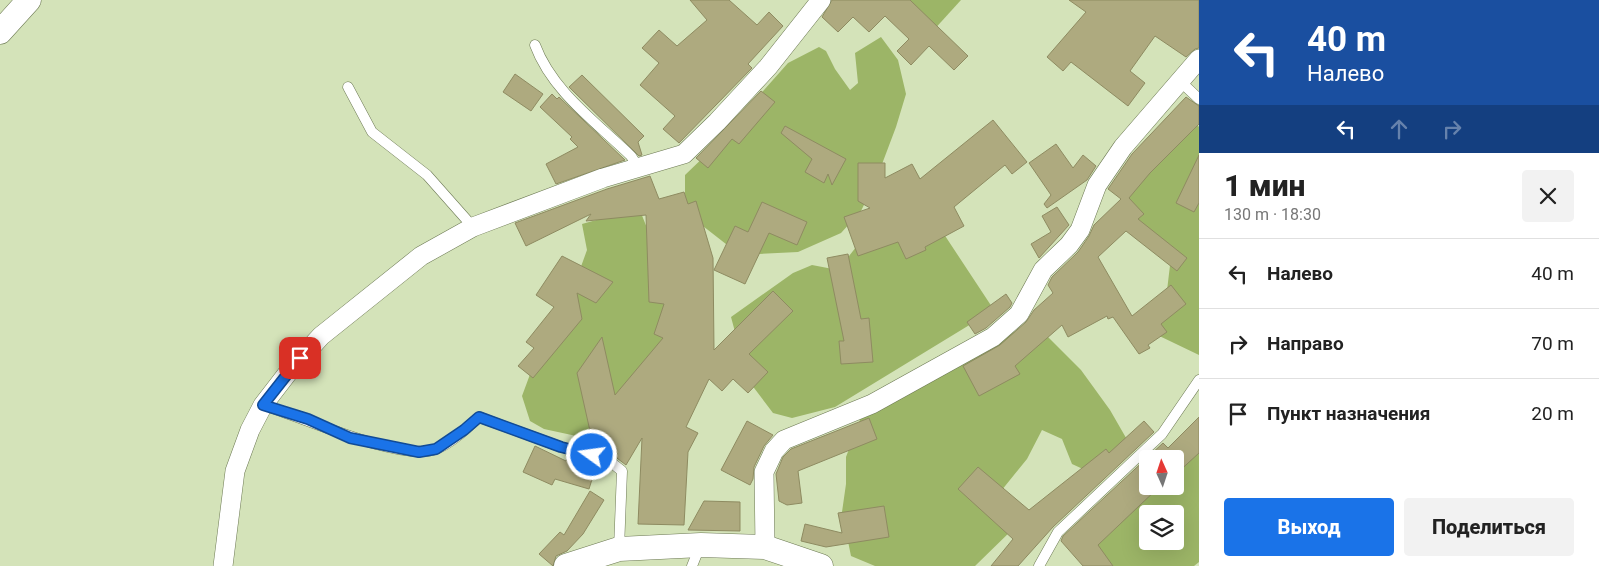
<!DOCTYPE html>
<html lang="ru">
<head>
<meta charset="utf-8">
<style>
	body { margin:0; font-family:Roboto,sans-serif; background:#f2f2f2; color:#222; height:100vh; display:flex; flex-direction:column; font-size:19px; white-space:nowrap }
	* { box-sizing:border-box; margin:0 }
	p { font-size:16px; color:#767676 }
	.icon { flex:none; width:28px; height:28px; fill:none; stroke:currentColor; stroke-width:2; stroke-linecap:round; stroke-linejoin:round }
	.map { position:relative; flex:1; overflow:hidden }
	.details { display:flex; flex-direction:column; background:#fff; width:400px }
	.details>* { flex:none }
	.guide { background:#1a4fa0; color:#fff; overflow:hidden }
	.needle { width:32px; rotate:357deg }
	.fabs { position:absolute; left:1139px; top:450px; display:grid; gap:10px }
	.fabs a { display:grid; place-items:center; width:45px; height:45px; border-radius:5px; background:#fff; box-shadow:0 5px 20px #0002; font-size:25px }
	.pin { position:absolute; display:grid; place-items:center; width:42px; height:42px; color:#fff; margin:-21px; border-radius:10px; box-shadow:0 2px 8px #0006 }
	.me { position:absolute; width:55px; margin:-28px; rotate:284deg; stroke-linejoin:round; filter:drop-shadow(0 0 4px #0008) }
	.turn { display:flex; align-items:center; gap:18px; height:105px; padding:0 25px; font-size:22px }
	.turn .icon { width:65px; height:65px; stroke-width:2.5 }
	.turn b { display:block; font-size:35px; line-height:42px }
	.lanes { display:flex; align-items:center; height:48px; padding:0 25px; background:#0003; justify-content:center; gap:25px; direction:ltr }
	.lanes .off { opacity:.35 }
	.round { display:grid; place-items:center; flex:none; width:52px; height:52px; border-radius:5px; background:#f2f2f2 }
	.head { display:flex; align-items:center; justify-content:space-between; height:85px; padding:0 25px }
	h1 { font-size:30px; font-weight:800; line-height:38px }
	.action { display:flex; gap:10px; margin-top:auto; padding:10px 25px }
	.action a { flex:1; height:58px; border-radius:5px; background:#1a73e8; color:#fff; font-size:20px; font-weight:800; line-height:58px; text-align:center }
	.action a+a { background:#f2f2f2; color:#222 }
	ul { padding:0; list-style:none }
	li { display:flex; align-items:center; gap:15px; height:70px; padding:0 25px; border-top:1px solid #e0e0e0 }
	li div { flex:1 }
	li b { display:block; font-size:19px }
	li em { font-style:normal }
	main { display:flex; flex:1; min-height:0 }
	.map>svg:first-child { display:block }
	.forest { fill:#9cb567; fill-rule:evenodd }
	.building { fill:#aeaa7f; stroke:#8e8b61 }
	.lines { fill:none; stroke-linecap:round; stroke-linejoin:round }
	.service-casing { stroke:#6c7953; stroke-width:11 }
	.minor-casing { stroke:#6c7953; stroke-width:20 }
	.tertiary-casing { stroke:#6c7953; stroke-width:25 }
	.service { stroke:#fff; stroke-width:10 }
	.minor { stroke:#fff; stroke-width:19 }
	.tertiary { stroke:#fff; stroke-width:24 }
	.route-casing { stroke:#114b97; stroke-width:12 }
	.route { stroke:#1a73e8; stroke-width:9 }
</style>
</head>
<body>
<main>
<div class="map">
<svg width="1199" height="566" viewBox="0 0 1199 566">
	<rect width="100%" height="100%" fill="#d4e3b9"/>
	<!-- forest -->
	<g class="forest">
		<path d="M 899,0 L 961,0 L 931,33 Z"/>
		<path d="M 881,37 L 898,60 L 906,94 L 896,127 L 876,180 L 861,211 L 841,233 L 798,252 L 740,255 L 685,212 L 685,175 L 710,151 L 788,63 L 819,47 L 826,51 L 835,69 L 850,90 L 858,83 L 855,53 Z"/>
		<path d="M 1187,112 L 1199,127 L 1199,355 L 1149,331 L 1166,299 L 1171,257 L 1126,212 L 1129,170 Z"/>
		<path d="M 639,208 L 655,248 L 668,318 L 660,362 L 604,442 L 544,429 L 530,421 L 522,396 L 542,342 L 574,286 L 587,250 L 582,224 Z"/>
		<path d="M 932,216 L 994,310 L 835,407 L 792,418 L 773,413 L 748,380 L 731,317 L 793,273 L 812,265 L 838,270 L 875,223 Z"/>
		<path d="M 1032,321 L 1081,370 L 1110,410 L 1129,443 L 1096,475 L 1072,464 L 1062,439 L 1042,430 L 1027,459 L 993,501 L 1016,526 L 975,566 L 875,566 L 851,556 L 842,512 L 846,484 L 846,457 L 861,417 L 952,369 Z"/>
		<path d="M 1199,440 L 1199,562 L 1194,566 L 1096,566 L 1080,542 L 1148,486 L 1175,486 L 1175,460 ZM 1148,514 L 1175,514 L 1175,541 L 1148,541 Z"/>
	</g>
	<!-- building -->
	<g class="building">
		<path d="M 690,0 L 729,0 L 757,25 L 769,12 L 783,26 L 748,64 L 752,68 L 679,143 L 663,129 L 675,116 L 640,85 L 659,63 L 642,48 L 659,30 L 677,46 L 707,20 Z"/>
		<path d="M 832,0 L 910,0 L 968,56 L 954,70 L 929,46 L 911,65 L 897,51 L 909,39 L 885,16 L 869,32 L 853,17 L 838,32 L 822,17 Z"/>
		<path d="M 1069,0 L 1199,0 L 1199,48 L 1195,49 L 1186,57 L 1155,36 L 1130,71 L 1145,83 L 1128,106 L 1071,62 L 1063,71 L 1047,57 L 1086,12 Z"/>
		<path d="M 515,74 L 543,94 L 531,111 L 503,92 Z"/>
		<path d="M 582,75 L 644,136 L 638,142 L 642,155 L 639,156 L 569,87 Z"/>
		<path d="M 761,91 L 775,102 L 739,144 L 732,139 L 708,168 L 696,158 Z"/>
		<path d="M 552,94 L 557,99 L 559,97 L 625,160 L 556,184 L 546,164 L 578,147 L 570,139 L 572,137 L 540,107 Z"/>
		<path d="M 1186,97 L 1199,106 L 1199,124 L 1150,173 L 1129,198 L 1144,214 L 1138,219 L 1187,258 L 1177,271 L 1126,231 L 1098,257 L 1132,316 L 1171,285 L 1186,304 L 1161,324 L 1167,332 L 1148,345 L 1150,348 L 1139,354 L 1113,317 L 1108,319 L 1107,316 L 1068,337 L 1062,325 L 1015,366 L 1020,374 L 979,396 L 963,366 L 1000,345 L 1026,322 L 1034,310 L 1053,293 L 1048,285 L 1052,277 L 1078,252 L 1089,236 L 1094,225 L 1121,199 L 1108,189 L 1132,154 Z"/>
		<path d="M 993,120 L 1027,162 L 1012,174 L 1005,165 L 954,207 L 964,226 L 925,247 L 926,250 L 906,259 L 898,242 L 858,256 L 844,217 L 870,208 L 858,201 L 858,163 L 885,163 L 885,178 L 912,164 L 920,179 Z"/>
		<path d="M 785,126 L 846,159 L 832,185 L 828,174 L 824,183 L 805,172 L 812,159 L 781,133 Z"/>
		<path d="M 1056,144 L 1073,168 L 1083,155 L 1096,166 L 1087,180 L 1047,208 L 1044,204 L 1051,195 L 1029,163 Z"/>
		<path d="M 1199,155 L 1199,203 L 1194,212 L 1176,203 Z"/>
		<path d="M 650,176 L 659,199 L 684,192 L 688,204 L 696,201 L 713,258 L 714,350 L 773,291 L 793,311 L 749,354 L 768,372 L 748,393 L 733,379 L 722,391 L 709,379 L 686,427 L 698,433 L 688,452 L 684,525 L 638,524 L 642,438 L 626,465 L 609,452 L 588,447 L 594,433 L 590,431 L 577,373 L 602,337 L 615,395 L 663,338 L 654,334 L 664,304 L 649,302 L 646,215 L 586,221 L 591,214 L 526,246 L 515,223 L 607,189 Z"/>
		<path d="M 762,202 L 807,222 L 797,245 L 769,233 L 745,284 L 714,270 L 735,226 L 748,232 Z"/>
		<path d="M 1057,207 L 1069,225 L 1039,258 L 1031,244 L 1051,232 L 1042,216 Z"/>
		<path d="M 848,254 L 861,319 L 869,318 L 873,362 L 841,364 L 839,341 L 844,341 L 827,258 Z"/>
		<path d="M 562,256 L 613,282 L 596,303 L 577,293 L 582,319 L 533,378 L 518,366 L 534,348 L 526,342 L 554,307 L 536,295 Z"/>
		<path d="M 1006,294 L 1012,303 L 1010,307 L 986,328 L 975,334 L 967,322 Z"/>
		<path d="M 1199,417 L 1199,453 L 1175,475 L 1175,459 L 1148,459 L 1148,486 L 1163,486 L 1158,488 L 1098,545 L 1113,566 L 1083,566 L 1061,541 L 1063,536 L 1163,443 L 1168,448 Z"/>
		<path d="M 869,418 L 877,439 L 798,471 L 802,503 L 787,505 L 779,501 L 776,474 L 783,457 L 791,449 Z"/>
		<path d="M 747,421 L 773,435 L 764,446 L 754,467 L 753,479 L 750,485 L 721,470 Z"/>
		<path d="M 1144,421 L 1154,432 L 1053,527 L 1018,566 L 991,566 L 1013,539 L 958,489 L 978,467 L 1029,510 L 1106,449 L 1109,453 Z"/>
		<path d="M 535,446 L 566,461 L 568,456 L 597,463 L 589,489 L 555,479 L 552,485 L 523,472 Z"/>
		<path d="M 590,491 L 604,500 L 583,534 L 567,551 L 556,556 L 553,566 L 539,554 L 560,532 L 564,535 Z"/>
		<path d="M 704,501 L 740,502 L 740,531 L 688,530 Z"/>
		<path d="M 884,506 L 889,537 L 826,547 L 801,541 L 805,524 L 842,533 L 838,513 Z"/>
	</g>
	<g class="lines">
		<defs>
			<g id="service">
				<path d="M 535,45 C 552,91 596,122 631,156 L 638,167"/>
				<path d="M 1181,82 L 1199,99"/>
				<path d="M 348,87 L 372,132 L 427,175 L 473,227"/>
				<path d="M 263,405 C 299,416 403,463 436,449 C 452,443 467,428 479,417 L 561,447 L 607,459 L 622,471 L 619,549"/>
				<path d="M 692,566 L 700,546"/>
				<path d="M 1039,566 L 1058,532 L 1162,434 L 1199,380"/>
			</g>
			<g id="minor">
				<path d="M 765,547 L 764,472 L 774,451 L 784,440 L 872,404 L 993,337 L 1019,314 L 1043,270 L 1069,245 L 1080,230 L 1097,185 L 1123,147 L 1199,59"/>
				<path d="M 223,566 L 235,471 L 250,430 L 263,405 L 290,370 L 321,336 L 421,256 L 473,227 L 603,178 L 684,154 L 717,122 L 768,67 L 821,0"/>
			</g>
			<g id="tertiary">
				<path d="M 0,32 L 29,0"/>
				<path d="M 566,566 L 619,549 L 701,545 L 765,547 L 821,566"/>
			</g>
		</defs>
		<!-- service casing -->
		<use href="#service" class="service-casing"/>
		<!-- minor casing -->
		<use href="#minor" class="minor-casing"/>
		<!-- tertiary casing -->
		<use href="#tertiary" class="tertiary-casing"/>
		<!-- service -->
		<use href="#service" class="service"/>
		<!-- minor -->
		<use href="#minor" class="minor"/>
		<!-- tertiary -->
		<use href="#tertiary" class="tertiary"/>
	</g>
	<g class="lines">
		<defs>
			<path id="route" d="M 300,358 L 263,405 L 308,419 L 350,438 L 419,452 L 436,449 L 464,430 L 479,417 L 561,447 L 592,455"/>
		</defs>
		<!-- route casing -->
		<use href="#route" class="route-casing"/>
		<!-- route -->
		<use href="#route" class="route"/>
	</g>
</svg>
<div class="fabs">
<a><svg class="needle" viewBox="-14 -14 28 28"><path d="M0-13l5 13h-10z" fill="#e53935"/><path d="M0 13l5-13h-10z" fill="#767676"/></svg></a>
<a><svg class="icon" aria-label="layers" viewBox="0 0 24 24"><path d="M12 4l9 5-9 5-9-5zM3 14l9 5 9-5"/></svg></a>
</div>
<div class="pin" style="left:300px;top:358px;background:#d93025"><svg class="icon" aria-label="arrive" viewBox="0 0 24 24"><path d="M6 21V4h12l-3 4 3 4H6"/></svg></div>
<svg class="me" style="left:592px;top:455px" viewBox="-20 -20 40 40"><circle r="17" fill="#1a73e8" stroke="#fff" stroke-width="3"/><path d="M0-11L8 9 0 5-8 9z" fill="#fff"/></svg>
</div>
<section class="details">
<div class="guide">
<div class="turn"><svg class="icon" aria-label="left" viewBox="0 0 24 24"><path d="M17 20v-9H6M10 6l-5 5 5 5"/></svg><div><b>40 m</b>Налево</div></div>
<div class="lanes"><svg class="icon" aria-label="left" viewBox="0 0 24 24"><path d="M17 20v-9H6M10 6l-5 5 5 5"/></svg><svg class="icon off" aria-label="ahead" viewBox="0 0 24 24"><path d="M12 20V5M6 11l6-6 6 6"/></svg><svg class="icon off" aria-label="right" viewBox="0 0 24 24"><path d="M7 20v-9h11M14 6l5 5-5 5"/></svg></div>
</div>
<div class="head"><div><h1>1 мин</h1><p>130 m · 18:30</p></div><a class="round"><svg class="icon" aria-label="close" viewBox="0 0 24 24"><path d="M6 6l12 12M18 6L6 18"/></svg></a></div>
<ul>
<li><svg class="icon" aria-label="left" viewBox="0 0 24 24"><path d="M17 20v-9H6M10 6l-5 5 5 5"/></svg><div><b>Налево</b></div><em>40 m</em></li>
<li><svg class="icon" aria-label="right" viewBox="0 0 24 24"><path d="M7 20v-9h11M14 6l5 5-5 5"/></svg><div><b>Направо</b></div><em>70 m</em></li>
<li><svg class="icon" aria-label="arrive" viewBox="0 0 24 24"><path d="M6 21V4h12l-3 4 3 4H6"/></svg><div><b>Пункт назначения</b></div><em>20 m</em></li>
</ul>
<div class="action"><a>Выход</a><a>Поделиться</a></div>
</section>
</main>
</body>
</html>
